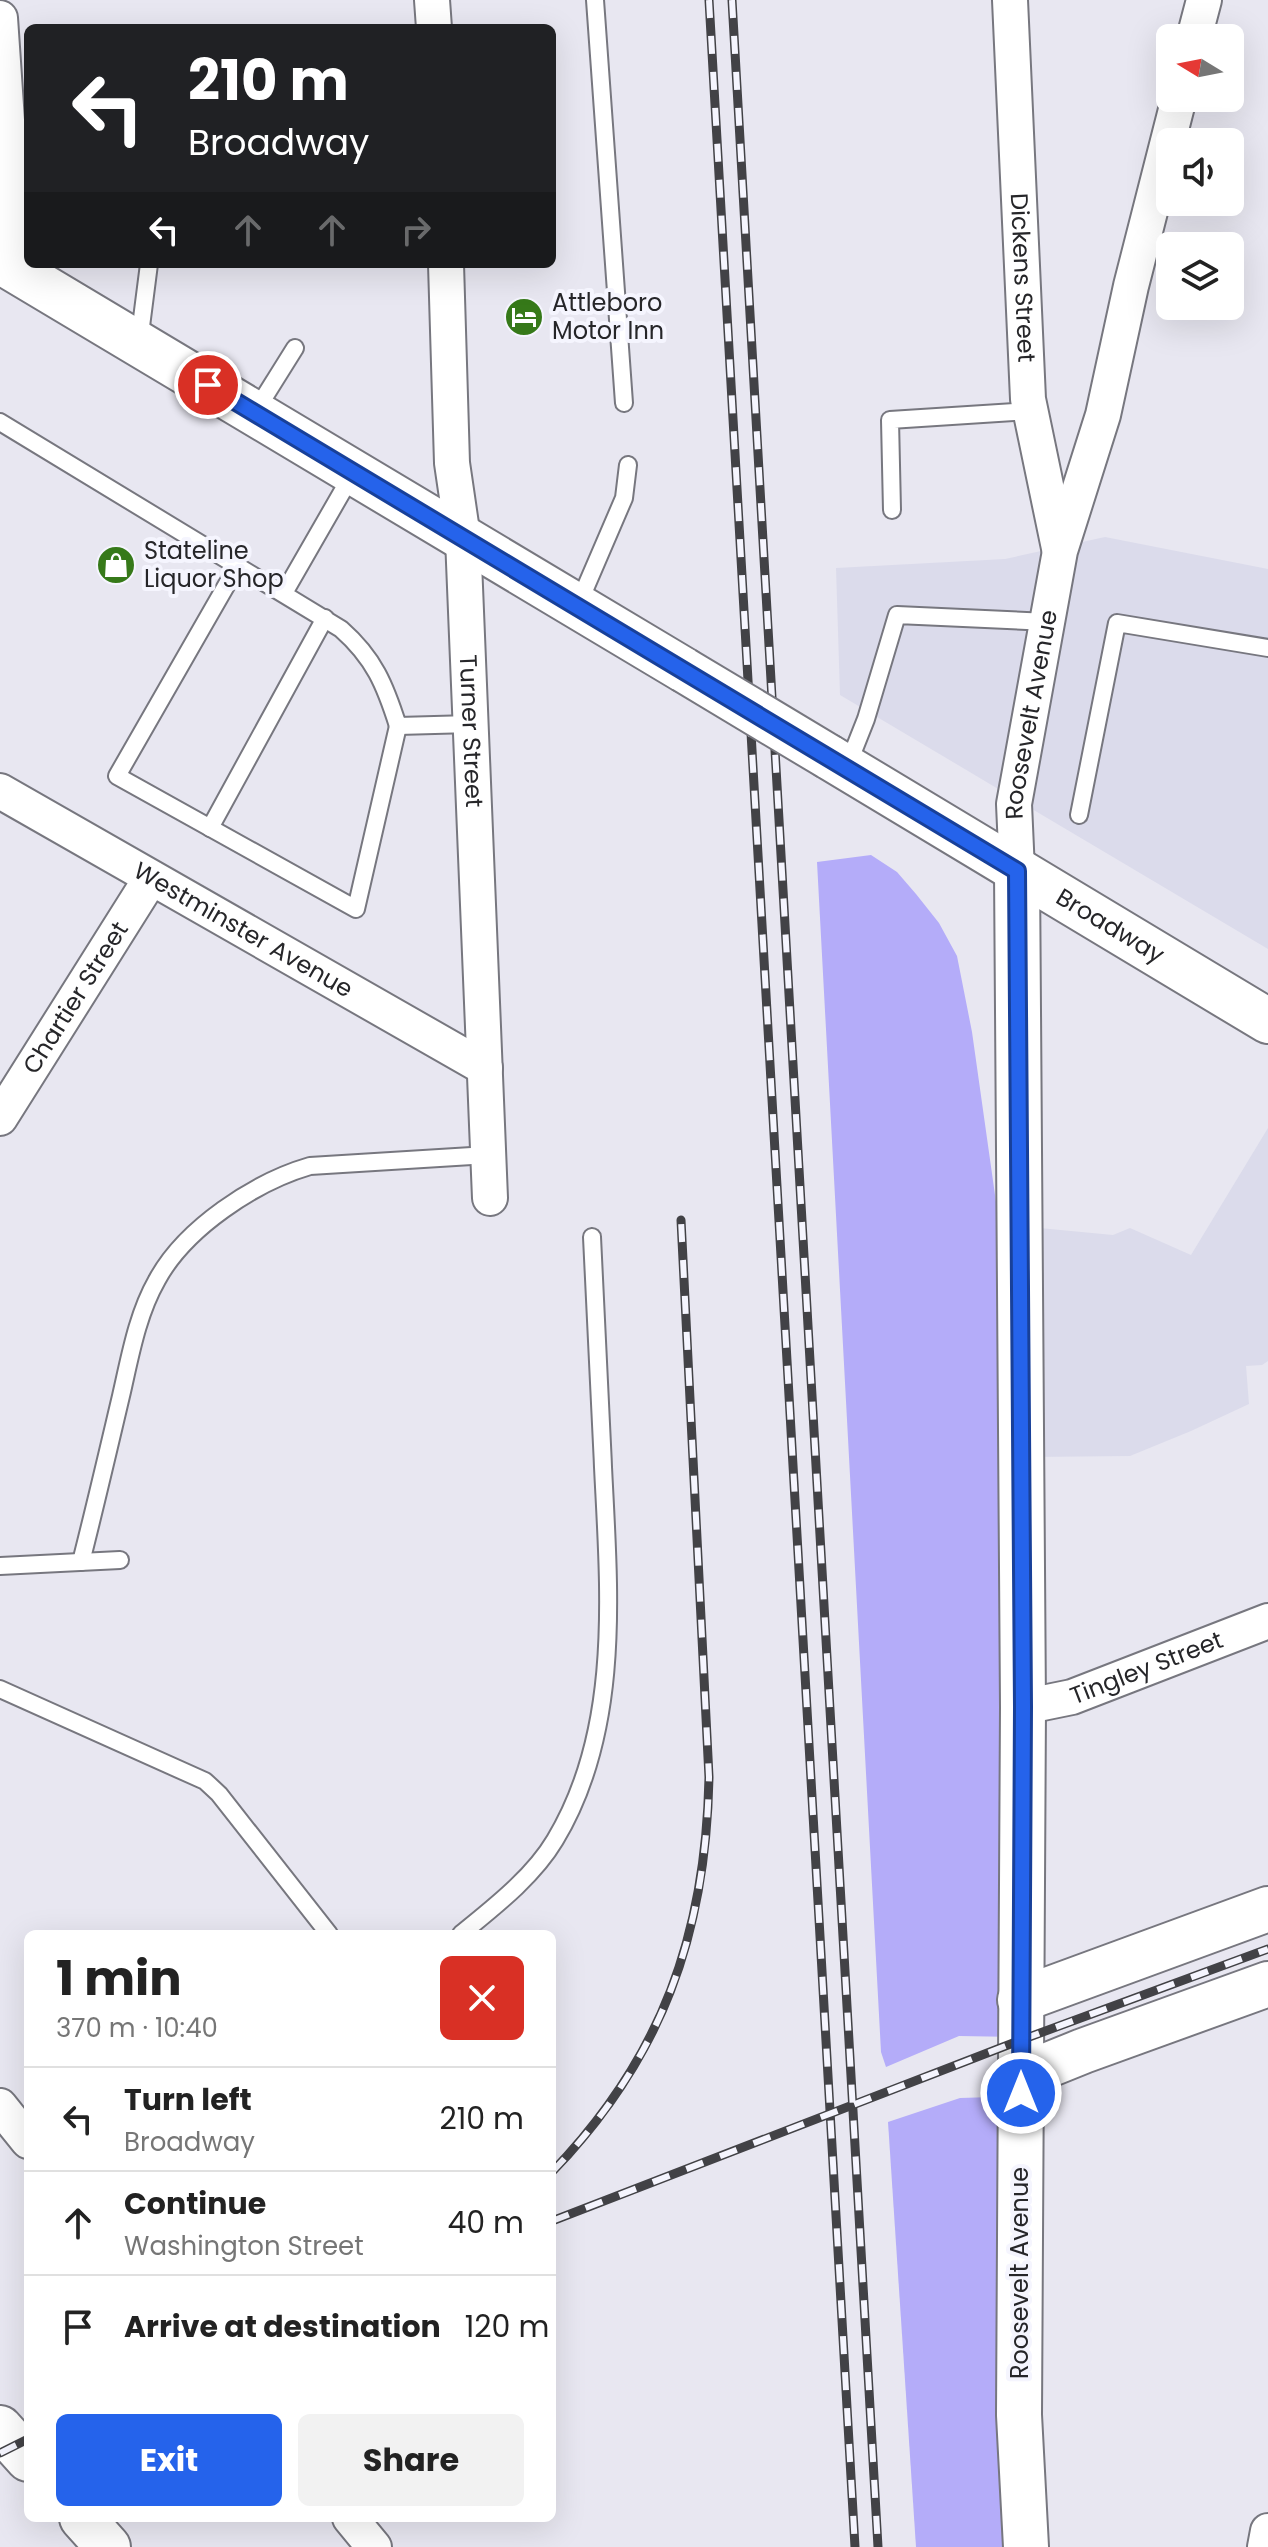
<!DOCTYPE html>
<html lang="en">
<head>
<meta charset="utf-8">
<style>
	body { margin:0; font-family:Poppins,sans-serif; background:#f2f2f2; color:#222; height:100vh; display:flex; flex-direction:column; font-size:30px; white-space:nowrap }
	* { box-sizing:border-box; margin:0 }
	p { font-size:26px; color:#767676 }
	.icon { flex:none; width:44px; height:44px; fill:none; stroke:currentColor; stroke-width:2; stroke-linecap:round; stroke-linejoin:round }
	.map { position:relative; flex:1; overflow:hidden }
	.drawer { position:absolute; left:24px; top:1930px; width:532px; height:592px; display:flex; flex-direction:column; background:#fff; border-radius:12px; box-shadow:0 8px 32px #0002 }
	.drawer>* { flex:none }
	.banner { position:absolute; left:24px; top:24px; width:532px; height:244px; border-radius:12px; box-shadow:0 8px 32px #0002; background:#202124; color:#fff; overflow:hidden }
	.needle { width:52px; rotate:280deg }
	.tools { position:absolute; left:1156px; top:24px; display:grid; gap:16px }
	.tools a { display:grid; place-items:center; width:88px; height:88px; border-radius:12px; background:#fff; box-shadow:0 8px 32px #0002; font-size:40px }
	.pin { position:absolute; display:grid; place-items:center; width:68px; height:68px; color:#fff; margin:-34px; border:4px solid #fff; border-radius:50%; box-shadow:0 2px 8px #0007 }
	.me { position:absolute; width:88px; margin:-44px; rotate:0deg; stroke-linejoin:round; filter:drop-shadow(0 0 6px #0008) }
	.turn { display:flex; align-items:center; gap:28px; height:168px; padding:0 32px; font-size:36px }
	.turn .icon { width:104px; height:104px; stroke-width:2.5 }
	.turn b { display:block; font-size:56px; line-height:68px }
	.lanes { display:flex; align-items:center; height:76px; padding:0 32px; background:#0003; justify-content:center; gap:40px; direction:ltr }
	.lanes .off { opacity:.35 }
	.round { display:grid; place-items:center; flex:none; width:84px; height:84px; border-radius:12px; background:#f2f2f2 }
	.summary { display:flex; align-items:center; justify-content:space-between; height:136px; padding:0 32px }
	h1 { font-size:48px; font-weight:700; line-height:60px }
	.cta { display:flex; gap:16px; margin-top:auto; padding:16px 32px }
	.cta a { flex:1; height:92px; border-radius:12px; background:#2563eb; color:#fff; font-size:32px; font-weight:700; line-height:92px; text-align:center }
	.cta a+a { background:#f2f2f2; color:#222 }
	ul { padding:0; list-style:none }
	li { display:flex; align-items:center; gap:24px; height:104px; padding:0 32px; border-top:2px solid #e0e0e0 }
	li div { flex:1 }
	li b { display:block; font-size:30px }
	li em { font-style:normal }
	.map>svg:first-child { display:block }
	.built { fill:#dbdbeb }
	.forest { fill:#b4acf9 }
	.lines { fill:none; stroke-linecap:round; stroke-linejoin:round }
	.lane-casing { stroke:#77777f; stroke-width:20 }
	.street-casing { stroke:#77777f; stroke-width:38 }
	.secondary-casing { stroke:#77777f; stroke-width:48 }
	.primary-casing { stroke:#77777f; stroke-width:48 }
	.highway-casing { stroke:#77777f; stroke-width:48 }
	.lane { stroke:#fff; stroke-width:16 }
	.street { stroke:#fff; stroke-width:34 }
	.secondary { stroke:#fff; stroke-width:44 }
	.primary { stroke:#fff; stroke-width:44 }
	.highway { stroke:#fff; stroke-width:44 }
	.rail-casing { stroke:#424246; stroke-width:9 }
	.rail { stroke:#f5f5fe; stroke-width:6; stroke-dasharray:18; stroke-linecap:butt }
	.primary-bridge-casing { stroke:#77777f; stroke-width:48; stroke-linecap:butt }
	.primary-bridge { stroke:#fff; stroke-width:44 }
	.route-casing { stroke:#184099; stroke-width:20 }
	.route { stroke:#2563eb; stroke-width:14 }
	.labels { text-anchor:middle; stroke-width:8; stroke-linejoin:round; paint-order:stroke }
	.street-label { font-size:24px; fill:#262629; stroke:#f5f5fe }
	.poi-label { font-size:24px; fill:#262629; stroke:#f5f5fe; text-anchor:start }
</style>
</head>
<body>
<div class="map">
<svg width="1268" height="2547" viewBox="0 0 1268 2547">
	<rect width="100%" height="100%" fill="#e8e7f1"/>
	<!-- built -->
	<g class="built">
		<path d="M 1105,537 L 1268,569 L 1268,949 L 840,695 L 836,568 L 1005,559 Z"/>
		<path d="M 1268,1128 L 1268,1361 L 1262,1365 L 1246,1366 L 1249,1404 L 1191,1431 L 1130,1456 L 1032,1457 L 1029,1227 L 1113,1235 L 1130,1228 L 1191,1255 Z"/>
	</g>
	<!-- forest -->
	<g class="forest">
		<path d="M 871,855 L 897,872 L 916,894 L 939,923 L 957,956 L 972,1032 L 1032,1457 L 1024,2037 L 959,2036 L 886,2067 L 881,2052 L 817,862 Z"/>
		<path d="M 1031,2096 L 1045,2547 L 916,2547 L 888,2122 L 960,2098 Z"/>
	</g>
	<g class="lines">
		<defs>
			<g id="lane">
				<path d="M 595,0 L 624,403"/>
				<path d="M 139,342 L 149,264"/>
				<path d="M 255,412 L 295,348"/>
				<path d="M 0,422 L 341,629 C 374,658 385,685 398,726 L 471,724"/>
				<path d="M 892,510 L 890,420 L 1030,411"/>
				<path d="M 238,565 L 117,776 L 356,909 L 398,726"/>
				<path d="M 284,593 L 353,473"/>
				<path d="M 578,605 L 624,498 L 628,465"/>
				<path d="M 847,767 L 866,719 L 897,615 L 1048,622"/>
				<path d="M 1079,815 L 1117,623 L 1268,648"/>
				<path d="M 210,828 L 325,618"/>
				<path d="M 81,1562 C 95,1507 108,1451 121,1396 C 130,1357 137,1315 157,1280 C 185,1228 255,1182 310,1166 L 488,1155"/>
				<path d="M 0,1566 L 120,1560"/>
				<path d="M 0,1689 L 205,1781 L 219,1794 L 329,1934"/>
				<path d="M 461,1934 C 494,1907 533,1877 555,1840 C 622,1729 609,1590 603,1467 C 600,1390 596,1313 592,1237"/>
			</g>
			<g id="street">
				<path d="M 432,0 L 434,28"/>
				<path id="s1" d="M 1010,0 L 1028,399 L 1059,548"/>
				<path d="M 0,18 L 11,179 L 8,266"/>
				<path d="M 1194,38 L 1204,0"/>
				<path id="s2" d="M 446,264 L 452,463 L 463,538 L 490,1198"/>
				<path id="s3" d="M 0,791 L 485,1068"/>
				<path id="s4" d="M 1017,871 L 1014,804 L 1060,551 L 1103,415 L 1131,286 L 1179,98"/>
				<path id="s5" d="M 0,1118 L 151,878"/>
				<path id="s6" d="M 1023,1707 L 1072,1697 L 1268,1621"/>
				<path d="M 0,2106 L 28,2141"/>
				<path d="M 350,2518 L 374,2547"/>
				<path d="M 1265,2547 L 1268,2531"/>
			</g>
			<g id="secondary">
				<path d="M 1017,871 L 1023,1707 L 1019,2415 L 1026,2547"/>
				<path d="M 1020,2000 L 1268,1909"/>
				<path d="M 1021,2076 L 1083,2051 L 1268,1984"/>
			</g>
			<g id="primary">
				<path d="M 0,261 L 684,670"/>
				<path id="s7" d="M 829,757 L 1268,1021"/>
			</g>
			<g id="highway">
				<path d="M 0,2428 L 28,2459"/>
				<path d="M 82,2518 L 108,2547"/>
			</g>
		</defs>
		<!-- lane casing -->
		<use href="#lane" class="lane-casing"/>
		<!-- street casing -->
		<use href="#street" class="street-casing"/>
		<!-- secondary casing -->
		<use href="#secondary" class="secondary-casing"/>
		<!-- primary casing -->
		<use href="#primary" class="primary-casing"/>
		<!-- highway casing -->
		<use href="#highway" class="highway-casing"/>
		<!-- lane -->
		<use href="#lane" class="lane"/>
		<!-- street -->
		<use href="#street" class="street"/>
		<!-- secondary -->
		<use href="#secondary" class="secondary"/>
		<!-- primary -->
		<use href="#primary" class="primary"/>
		<!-- highway -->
		<use href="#highway" class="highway"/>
		<defs>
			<g id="rail">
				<path d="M 709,0 L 855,2547"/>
				<path d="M 732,0 L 878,2547"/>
				<path d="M 552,2172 C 662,2058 706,1934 709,1777 L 681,1220"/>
				<path d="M 552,2221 L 1021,2040 L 1268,1949"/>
				<path d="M 0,2453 L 28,2439"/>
			</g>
		</defs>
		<!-- rail casing -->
		<use href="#rail" class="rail-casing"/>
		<!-- rail -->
		<use href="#rail" class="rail"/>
		<defs>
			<path id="primary-bridge" d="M 684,670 L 829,757"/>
		</defs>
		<!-- primary-bridge casing -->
		<use href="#primary-bridge" class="primary-bridge-casing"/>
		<!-- primary-bridge -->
		<use href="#primary-bridge" class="primary-bridge"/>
	</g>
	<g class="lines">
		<defs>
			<path id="route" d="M 208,385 L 1017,871 L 1023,1707 L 1021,2093"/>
		</defs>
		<!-- route casing -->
		<use href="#route" class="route-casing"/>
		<!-- route -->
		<use href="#route" class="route"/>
	</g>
	<!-- icons -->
	<defs>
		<symbol id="hotel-disc" viewBox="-11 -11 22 22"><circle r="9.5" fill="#367919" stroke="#f5f5fe"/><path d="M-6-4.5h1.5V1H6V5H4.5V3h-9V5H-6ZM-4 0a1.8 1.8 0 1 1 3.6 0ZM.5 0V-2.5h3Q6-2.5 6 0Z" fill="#fff"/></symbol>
		<symbol id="shop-disc" viewBox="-11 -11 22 22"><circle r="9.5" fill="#367919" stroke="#f5f5fe"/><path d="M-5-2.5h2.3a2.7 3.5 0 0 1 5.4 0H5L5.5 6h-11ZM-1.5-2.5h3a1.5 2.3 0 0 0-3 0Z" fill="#fff"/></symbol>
	</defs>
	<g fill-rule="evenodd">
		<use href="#hotel-disc" x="502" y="295" width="44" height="44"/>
		<use href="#shop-disc" x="94" y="543" width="44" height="44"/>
	</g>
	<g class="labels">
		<!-- street labels -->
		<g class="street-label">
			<text dy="8" stroke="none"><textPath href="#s1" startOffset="278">Dickens Street</textPath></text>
			<text dy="8" stroke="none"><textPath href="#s4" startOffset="158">Roosevelt Avenue</textPath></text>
			<text dy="8" stroke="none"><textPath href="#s2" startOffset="468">Turner Street</textPath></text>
			<text dy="8" stroke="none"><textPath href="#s7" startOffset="328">Broadway</textPath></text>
			<text dy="8" stroke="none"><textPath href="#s3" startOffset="280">Westminster Avenue</textPath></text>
			<text dy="8" stroke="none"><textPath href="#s5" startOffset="142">Chartier Street</textPath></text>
			<text dy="8" stroke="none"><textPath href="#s6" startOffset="130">Tingley Street</textPath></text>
			<text transform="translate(1020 2273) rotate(-90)" y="8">Roosevelt Avenue</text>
		</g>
		<!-- poi labels -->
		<g class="poi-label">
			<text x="552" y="311">Attleboro<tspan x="552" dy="28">Motor Inn</tspan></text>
			<text x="144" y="559">Stateline<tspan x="144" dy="28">Liquor Shop</tspan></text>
		</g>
	</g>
</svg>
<div class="tools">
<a><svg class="needle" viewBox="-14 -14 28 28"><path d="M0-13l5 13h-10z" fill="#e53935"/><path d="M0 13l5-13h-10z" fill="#767676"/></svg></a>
<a><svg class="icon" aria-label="sound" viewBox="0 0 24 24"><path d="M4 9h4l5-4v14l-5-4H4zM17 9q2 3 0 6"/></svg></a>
<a><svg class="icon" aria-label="layers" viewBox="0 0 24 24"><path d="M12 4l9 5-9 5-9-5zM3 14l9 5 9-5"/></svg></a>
</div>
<div class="pin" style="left:208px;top:385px;background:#d93025"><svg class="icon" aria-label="arrive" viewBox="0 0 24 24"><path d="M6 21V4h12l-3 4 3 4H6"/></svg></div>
<svg class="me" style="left:1021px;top:2093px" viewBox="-20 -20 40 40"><circle r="17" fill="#2563eb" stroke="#fff" stroke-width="3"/><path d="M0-11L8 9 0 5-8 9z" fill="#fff"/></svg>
<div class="banner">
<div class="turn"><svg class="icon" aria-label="left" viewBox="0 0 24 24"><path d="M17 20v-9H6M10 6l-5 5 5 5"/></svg><div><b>210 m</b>Broadway</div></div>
<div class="lanes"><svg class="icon" aria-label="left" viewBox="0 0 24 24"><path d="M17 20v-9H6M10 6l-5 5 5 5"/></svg><svg class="icon off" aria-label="ahead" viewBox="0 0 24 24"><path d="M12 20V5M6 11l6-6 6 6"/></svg><svg class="icon off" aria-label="ahead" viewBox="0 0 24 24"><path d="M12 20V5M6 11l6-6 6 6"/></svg><svg class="icon off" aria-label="right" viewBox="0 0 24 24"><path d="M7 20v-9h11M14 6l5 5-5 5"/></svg></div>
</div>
<section class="drawer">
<div class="summary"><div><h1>1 min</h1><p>370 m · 10:40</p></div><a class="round" style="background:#d93025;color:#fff"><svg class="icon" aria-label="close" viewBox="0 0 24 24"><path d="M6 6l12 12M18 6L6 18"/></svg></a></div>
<ul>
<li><svg class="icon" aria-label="left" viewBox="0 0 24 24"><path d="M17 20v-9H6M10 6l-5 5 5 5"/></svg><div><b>Turn left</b><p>Broadway</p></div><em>210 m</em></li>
<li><svg class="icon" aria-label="ahead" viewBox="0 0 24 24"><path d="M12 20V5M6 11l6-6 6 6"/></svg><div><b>Continue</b><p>Washington Street</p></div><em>40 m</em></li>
<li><svg class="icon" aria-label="arrive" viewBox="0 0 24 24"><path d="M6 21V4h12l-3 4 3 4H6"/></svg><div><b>Arrive at destination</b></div><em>120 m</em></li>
</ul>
<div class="cta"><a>Exit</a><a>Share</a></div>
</section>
</div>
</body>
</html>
